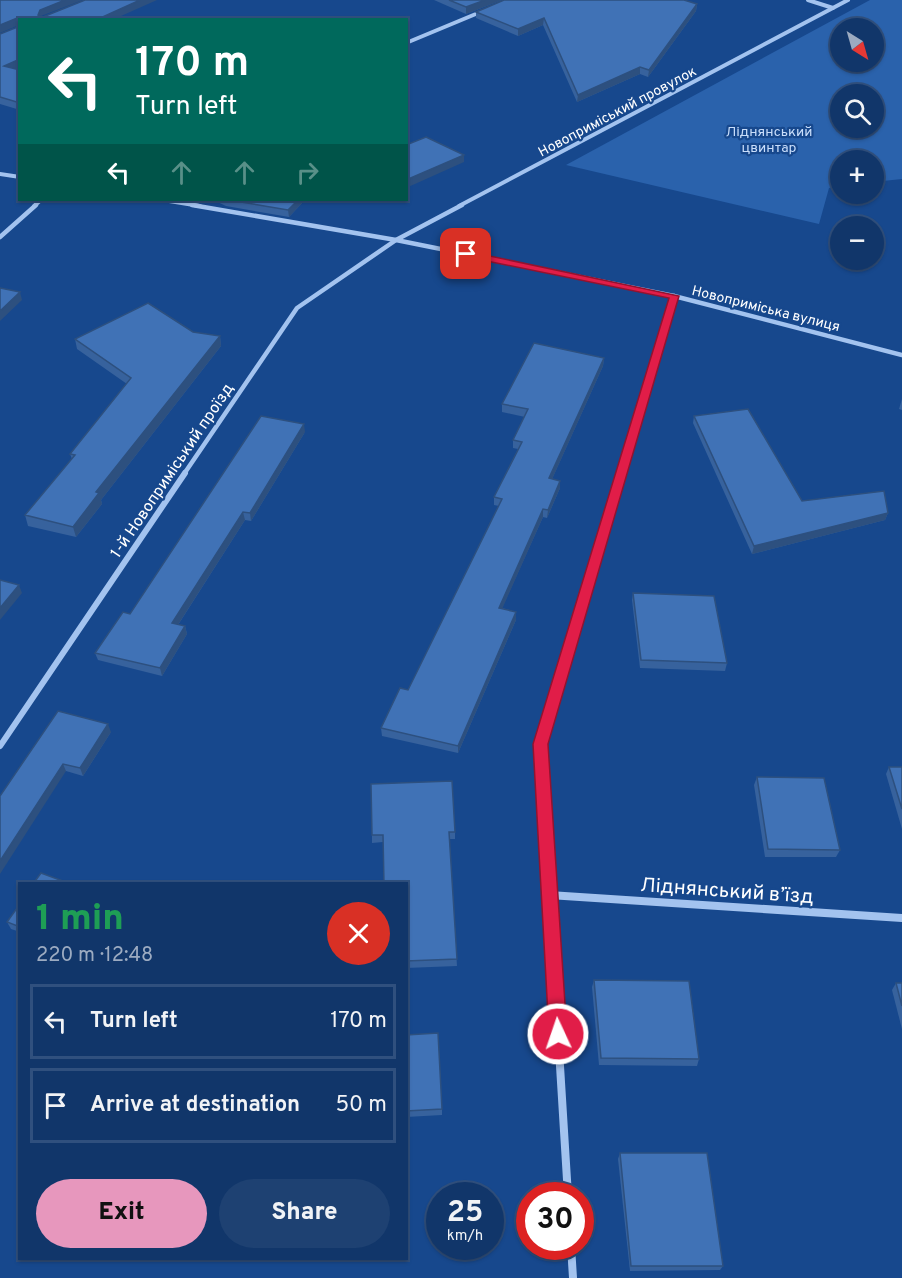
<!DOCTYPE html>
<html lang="en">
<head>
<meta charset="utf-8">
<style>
	body { margin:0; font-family:Overpass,sans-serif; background:#1e4172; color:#f1f3f6; height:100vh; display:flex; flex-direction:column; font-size:22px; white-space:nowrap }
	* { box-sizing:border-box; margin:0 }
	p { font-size:20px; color:#9cabc1 }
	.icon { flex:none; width:33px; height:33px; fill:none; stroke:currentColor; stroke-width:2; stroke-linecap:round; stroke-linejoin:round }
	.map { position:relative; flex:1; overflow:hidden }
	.drawer { position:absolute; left:18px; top:882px; width:390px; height:378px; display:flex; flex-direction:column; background:#11366a; border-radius:0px; box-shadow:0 2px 4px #0004,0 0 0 2px #30507e }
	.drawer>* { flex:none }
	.banner { position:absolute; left:18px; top:18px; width:390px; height:183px; border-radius:0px; box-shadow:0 2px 4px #0004,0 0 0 2px #30507e; background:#00695c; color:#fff; overflow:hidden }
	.needle { width:39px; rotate:143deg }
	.tools { position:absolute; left:830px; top:18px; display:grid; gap:12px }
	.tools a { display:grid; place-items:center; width:54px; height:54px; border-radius:50%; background:#11366a; box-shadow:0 2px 4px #0004,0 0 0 2px #30507e; font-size:30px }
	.speed { position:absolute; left:426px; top:1182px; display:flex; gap:12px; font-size:30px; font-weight:700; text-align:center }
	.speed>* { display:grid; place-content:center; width:78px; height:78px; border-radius:50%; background:#11366a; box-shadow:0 2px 4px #0004,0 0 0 2px #30507e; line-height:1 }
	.speed small { font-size:15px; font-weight:400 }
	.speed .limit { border:9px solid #d22; background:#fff; color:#111 }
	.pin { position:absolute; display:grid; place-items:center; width:51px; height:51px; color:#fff; margin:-26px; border-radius:12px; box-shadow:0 3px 9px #0006 }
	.me { position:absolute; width:66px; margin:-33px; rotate:357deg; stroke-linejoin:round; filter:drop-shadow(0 0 4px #0008) }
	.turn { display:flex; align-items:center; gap:21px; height:126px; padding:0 18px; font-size:27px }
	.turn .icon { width:78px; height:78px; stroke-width:2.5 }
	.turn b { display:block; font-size:42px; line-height:51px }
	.lanes { display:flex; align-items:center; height:57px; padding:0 18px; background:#0003; justify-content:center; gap:30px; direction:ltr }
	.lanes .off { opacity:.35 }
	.round { display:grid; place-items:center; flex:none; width:63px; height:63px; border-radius:32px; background:#1e4172 }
	.summary { display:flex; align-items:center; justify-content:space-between; height:102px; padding:0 18px }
	h1 { font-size:36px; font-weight:800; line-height:45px; color:#1e9e55 }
	.button { display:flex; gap:12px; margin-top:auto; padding:12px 18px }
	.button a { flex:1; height:69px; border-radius:36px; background:#e797bd; color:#111; font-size:24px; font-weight:800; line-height:69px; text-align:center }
	.button a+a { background:#1e4172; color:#f1f3f6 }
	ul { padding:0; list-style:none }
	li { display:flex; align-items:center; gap:18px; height:75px; margin:0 12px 9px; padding:0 6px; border:3px solid #30507e; border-radius:0px }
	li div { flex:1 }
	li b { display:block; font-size:22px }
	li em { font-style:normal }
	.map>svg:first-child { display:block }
	.green { fill:#2a62ac; fill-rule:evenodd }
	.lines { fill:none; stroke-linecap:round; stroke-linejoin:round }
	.minor-far3 { stroke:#a3c3ef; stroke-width:4 }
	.minor-far2 { stroke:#a3c3ef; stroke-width:4.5 }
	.minor-far1 { stroke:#a3c3ef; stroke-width:6 }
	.minor { stroke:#a3c3ef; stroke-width:8 }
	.wall { fill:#37629d }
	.shaded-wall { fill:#2d507f }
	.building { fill:#4072b6; stroke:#2d507f; stroke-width:1.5 }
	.route { fill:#e11d48; stroke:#92132f; stroke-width:1.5 }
	.labels { text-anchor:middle; stroke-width:4.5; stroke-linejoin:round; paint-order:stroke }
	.far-street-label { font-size:14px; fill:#fff; stroke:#17488d }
	.far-park-label { font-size:14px; fill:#c9defb; stroke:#17488d }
	.street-label { font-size:16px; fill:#fff; stroke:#17488d }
	.near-street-label { font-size:20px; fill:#fff; stroke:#17488d }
</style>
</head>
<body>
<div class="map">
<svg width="902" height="1278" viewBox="0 0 902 1278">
	<rect width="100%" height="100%" fill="#17488d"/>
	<!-- green -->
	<path class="green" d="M 870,0 L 902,0 L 902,179 L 873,182 L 873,160 L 840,160 L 840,186 L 829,188 L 819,224 L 566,165 ZM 840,28 L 873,28 L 873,62 L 840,62 ZM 840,94 L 873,94 L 873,128 L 840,128 Z"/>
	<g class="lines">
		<!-- minor-far3 -->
		<g class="minor-far3">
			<path d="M 808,0 L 833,8"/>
			<path d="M 406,43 L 483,11"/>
			<path d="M 0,174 L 20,177"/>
			<path d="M 163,200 L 200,206"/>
			<path d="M 34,206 L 41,200"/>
			<path d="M 459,206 L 848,0"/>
		</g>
		<!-- minor-far2 -->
		<g class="minor-far2">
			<path d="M 192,205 L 396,240 L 674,296 L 902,355"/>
			<path d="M 0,237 L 36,205"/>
			<path d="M 184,474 L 297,308 L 396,240 L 462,205"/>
			<path d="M 621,474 L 674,296"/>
		</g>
		<!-- minor-far1 -->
		<g class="minor-far1">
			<path d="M 0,746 L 185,473"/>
			<path d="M 545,824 L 540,745 L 621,473"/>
		</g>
		<!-- minor -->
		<g class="minor">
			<path d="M 545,822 L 568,1196"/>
			<path d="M 549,895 L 902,918"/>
			<path d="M 571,1246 L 573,1278"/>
		</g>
	</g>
	<!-- wall -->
	<g class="wall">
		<path d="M 434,0 L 502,0 L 466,14 Z"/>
		<path d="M 697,4 L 696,11 L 648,77 L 640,74 L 577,102 L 543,25 L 518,36 L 476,18 L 476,12 Z"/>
		<path d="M 20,26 L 20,67 L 15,69 L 20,70 L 20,110 L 0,104 L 0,34 Z"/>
		<path d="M 213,200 L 305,200 L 289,217 L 226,206 Z"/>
		<path d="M 193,332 L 220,336 L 221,346 L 101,500 L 102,504 L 76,537 L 28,526 L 25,515 L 72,459 L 70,454 L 127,384 L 77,349 L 75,339 Z"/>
		<path d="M 604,358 L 603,366 L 552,479 L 560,481 L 560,488 L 547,518 L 543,517 L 502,608 L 516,612 L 516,620 L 458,753 L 382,736 L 381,728 L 408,690 L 499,506 L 494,505 L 494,497 L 518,449 L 513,448 L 513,440 L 525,417 L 502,412 L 502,404 Z"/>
		<path d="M 902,399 L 902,410 L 899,409 Z"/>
		<path d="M 694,416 L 802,501 L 888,513 L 885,520 L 752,554 L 693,423 Z"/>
		<path d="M 305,432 L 251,521 L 245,520 L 178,625 L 185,626 L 187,634 L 162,676 L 98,660 L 95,653 L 130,614 Z"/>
		<path d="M 633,593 L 727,663 L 725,671 L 640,668 L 632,600 Z"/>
		<path d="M 111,732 L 83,776 L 66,771 L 0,796 Z"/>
		<path d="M 889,767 L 902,767 L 902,829 L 886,774 Z"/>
		<path d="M 757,777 L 840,850 L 836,857 L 765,857 L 754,785 Z"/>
		<path d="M 455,832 L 455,839 L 449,839 L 457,966 L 406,968 L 406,884 L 383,842 L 372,843 L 372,835 Z"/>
		<path d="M 20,904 L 20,932 L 11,929 L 7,922 Z"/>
		<path d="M 594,980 L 699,1059 L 697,1066 L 599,1065 L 592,987 Z"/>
		<path d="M 896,983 L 902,983 L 902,1029 L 892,990 Z"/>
		<path d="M 406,1035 L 442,1109 L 442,1115 L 406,1117 Z"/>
		<path d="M 620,1153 L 723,1266 L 720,1270 L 630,1271 L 618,1159 Z"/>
	</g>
	<!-- shaded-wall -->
	<g class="shaded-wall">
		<path d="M 65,0 L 83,0 L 41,16 L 38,15 L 40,10 Z"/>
		<path d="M 140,0 L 157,0 L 112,20 L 96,20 Z"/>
		<path d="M 485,0 L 502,0 L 466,14 L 466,7 Z"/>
		<path d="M 697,4 L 696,11 L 648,77 L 649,70 Z"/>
		<path d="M 17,18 L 19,25 L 0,33 L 0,25 Z"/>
		<path d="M 544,18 L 543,25 L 518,36 L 518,29 Z"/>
		<path d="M 20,59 L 20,67 L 6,73 L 4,66 Z"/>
		<path d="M 640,67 L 640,74 L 577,102 L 578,95 Z"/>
		<path d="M 464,155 L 464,162 L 406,188 L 406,180 Z"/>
		<path d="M 298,200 L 305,200 L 289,217 L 288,210 Z"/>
		<path d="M 20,292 L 22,300 L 0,321 L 0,311 Z"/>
		<path d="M 220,336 L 221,346 L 101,500 L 102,504 L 76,537 L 73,527 L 96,492 Z"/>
		<path d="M 604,358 L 603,366 L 549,486 L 549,478 Z"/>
		<path d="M 304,424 L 305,432 L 251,521 L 250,513 Z"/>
		<path d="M 560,481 L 560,488 L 547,518 L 548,510 Z"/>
		<path d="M 543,509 L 543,517 L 499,616 L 499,608 Z"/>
		<path d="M 243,512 L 245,520 L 174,631 L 172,623 Z"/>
		<path d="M 888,513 L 885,520 L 752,554 L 754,546 Z"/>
		<path d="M 19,585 L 22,593 L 0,620 L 0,608 Z"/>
		<path d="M 516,612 L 516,620 L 458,753 L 458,746 Z"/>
		<path d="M 185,626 L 187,634 L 162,676 L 160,668 Z"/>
		<path d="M 108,724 L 111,732 L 83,776 L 80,768 Z"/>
		<path d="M 63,764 L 66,771 L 0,874 L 0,861 Z"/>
	</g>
	<!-- building -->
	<g class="building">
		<path d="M 0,0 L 65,0 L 40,10 L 38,15 L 43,17 L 85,0 L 140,0 L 96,20 L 20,20 L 17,18 L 0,25 Z"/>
		<path d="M 449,0 L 485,0 L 466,7 Z"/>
		<path d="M 504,0 L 684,0 L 697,4 L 649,70 L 640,67 L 578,95 L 544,18 L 518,29 L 476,12 Z"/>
		<path d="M 20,26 L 20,59 L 4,66 L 20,70 L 20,103 L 0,97 L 0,34 Z"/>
		<path d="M 426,137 L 464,155 L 406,180 L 406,145 Z"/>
		<path d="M 229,200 L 298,200 L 288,210 Z"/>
		<path d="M 0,288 L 20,292 L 0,311 Z"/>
		<path d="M 148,303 L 193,332 L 220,336 L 96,492 L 99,493 L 73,527 L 25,515 L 75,455 L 70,454 L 131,378 L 75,339 Z"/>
		<path d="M 534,343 L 604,358 L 549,478 L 560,481 L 548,510 L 543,509 L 499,608 L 516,612 L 458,746 L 381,728 L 400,688 L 408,690 L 502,499 L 494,497 L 522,442 L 513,440 L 528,409 L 502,404 Z"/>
		<path d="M 748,409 L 802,501 L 884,491 L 888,513 L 754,546 L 694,416 Z"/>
		<path d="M 261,416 L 304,424 L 250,513 L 243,512 L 172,623 L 185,626 L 160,668 L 95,653 L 123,612 L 130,614 Z"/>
		<path d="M 0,580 L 19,585 L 0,608 Z"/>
		<path d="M 633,593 L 714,596 L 727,663 L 641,660 Z"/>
		<path d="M 58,711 L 108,724 L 80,768 L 63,764 L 0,861 L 0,796 Z"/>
		<path d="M 889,767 L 902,767 L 902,809 Z"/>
		<path d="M 757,777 L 824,778 L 840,850 L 768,849 Z"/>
		<path d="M 452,781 L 455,832 L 449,832 L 457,959 L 406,961 L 406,884 L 384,884 L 383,835 L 372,835 L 371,784 Z"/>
		<path d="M 41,873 L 71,884 L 33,884 Z"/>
		<path d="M 20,904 L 20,927 L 7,922 Z"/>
		<path d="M 594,980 L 689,981 L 699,1059 L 601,1058 Z"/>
		<path d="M 896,983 L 902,983 L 902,1006 Z"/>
		<path d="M 438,1033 L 442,1109 L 406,1111 L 406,1035 Z"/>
		<path d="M 620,1153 L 707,1153 L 723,1266 L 631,1266 Z"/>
	</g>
	<!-- route -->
	<path class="route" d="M 466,251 L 679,296 L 548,744 L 567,1034 L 564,1040 L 558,1043 L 552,1040 L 549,1034 L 533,744 L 669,298 L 462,256 L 461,254 Z"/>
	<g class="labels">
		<!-- far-street labels -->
		<g class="far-street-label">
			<text transform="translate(617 111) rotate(-28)" y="5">Новоприміський провулок</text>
			<text transform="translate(766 308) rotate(14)" y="5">Новоприміська вулиця</text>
		</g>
		<!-- far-park labels -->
		<g class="far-park-label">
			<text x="769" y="136">Ліднянський<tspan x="769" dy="16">цвинтар</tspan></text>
		</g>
		<!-- street labels -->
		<g class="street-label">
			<text transform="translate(171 470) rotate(-56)" y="6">1-й Новоприміський проїзд</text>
		</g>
		<!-- near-street labels -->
		<g class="near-street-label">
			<text transform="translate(727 890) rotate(4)" y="7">Ліднянський в’їзд</text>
		</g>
	</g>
</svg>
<div class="tools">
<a><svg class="needle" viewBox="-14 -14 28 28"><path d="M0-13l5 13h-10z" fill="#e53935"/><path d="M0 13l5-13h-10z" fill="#9cabc1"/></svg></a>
<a><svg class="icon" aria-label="search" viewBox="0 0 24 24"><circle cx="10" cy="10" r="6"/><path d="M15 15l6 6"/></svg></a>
<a>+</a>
<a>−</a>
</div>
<div class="speed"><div>25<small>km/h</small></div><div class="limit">30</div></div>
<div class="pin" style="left:466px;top:254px;background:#d93025"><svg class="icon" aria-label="arrive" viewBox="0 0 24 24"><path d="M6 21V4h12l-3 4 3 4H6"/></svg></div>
<svg class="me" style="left:558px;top:1034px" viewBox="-20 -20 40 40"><circle r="17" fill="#e11d48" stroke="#fff" stroke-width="3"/><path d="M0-11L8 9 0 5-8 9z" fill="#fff"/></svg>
<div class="banner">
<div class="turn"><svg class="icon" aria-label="left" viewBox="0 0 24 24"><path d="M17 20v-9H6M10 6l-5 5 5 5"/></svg><div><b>170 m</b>Turn left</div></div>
<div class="lanes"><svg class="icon" aria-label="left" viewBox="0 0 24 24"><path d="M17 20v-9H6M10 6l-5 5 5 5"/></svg><svg class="icon off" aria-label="ahead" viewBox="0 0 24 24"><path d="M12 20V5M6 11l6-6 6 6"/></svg><svg class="icon off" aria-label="ahead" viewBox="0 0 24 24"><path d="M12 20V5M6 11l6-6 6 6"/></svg><svg class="icon off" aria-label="right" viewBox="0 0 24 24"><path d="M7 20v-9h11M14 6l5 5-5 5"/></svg></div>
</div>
<section class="drawer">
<div class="summary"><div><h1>1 min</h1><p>220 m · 12:48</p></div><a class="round" style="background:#d93025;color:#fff"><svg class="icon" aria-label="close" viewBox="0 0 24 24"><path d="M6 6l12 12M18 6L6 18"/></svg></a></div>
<ul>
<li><svg class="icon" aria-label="left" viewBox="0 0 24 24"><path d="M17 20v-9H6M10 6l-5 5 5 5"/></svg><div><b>Turn left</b></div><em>170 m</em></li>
<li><svg class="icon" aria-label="arrive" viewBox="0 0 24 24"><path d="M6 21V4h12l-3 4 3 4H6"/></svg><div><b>Arrive at destination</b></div><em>50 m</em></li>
</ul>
<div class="button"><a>Exit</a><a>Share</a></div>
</section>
</div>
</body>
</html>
